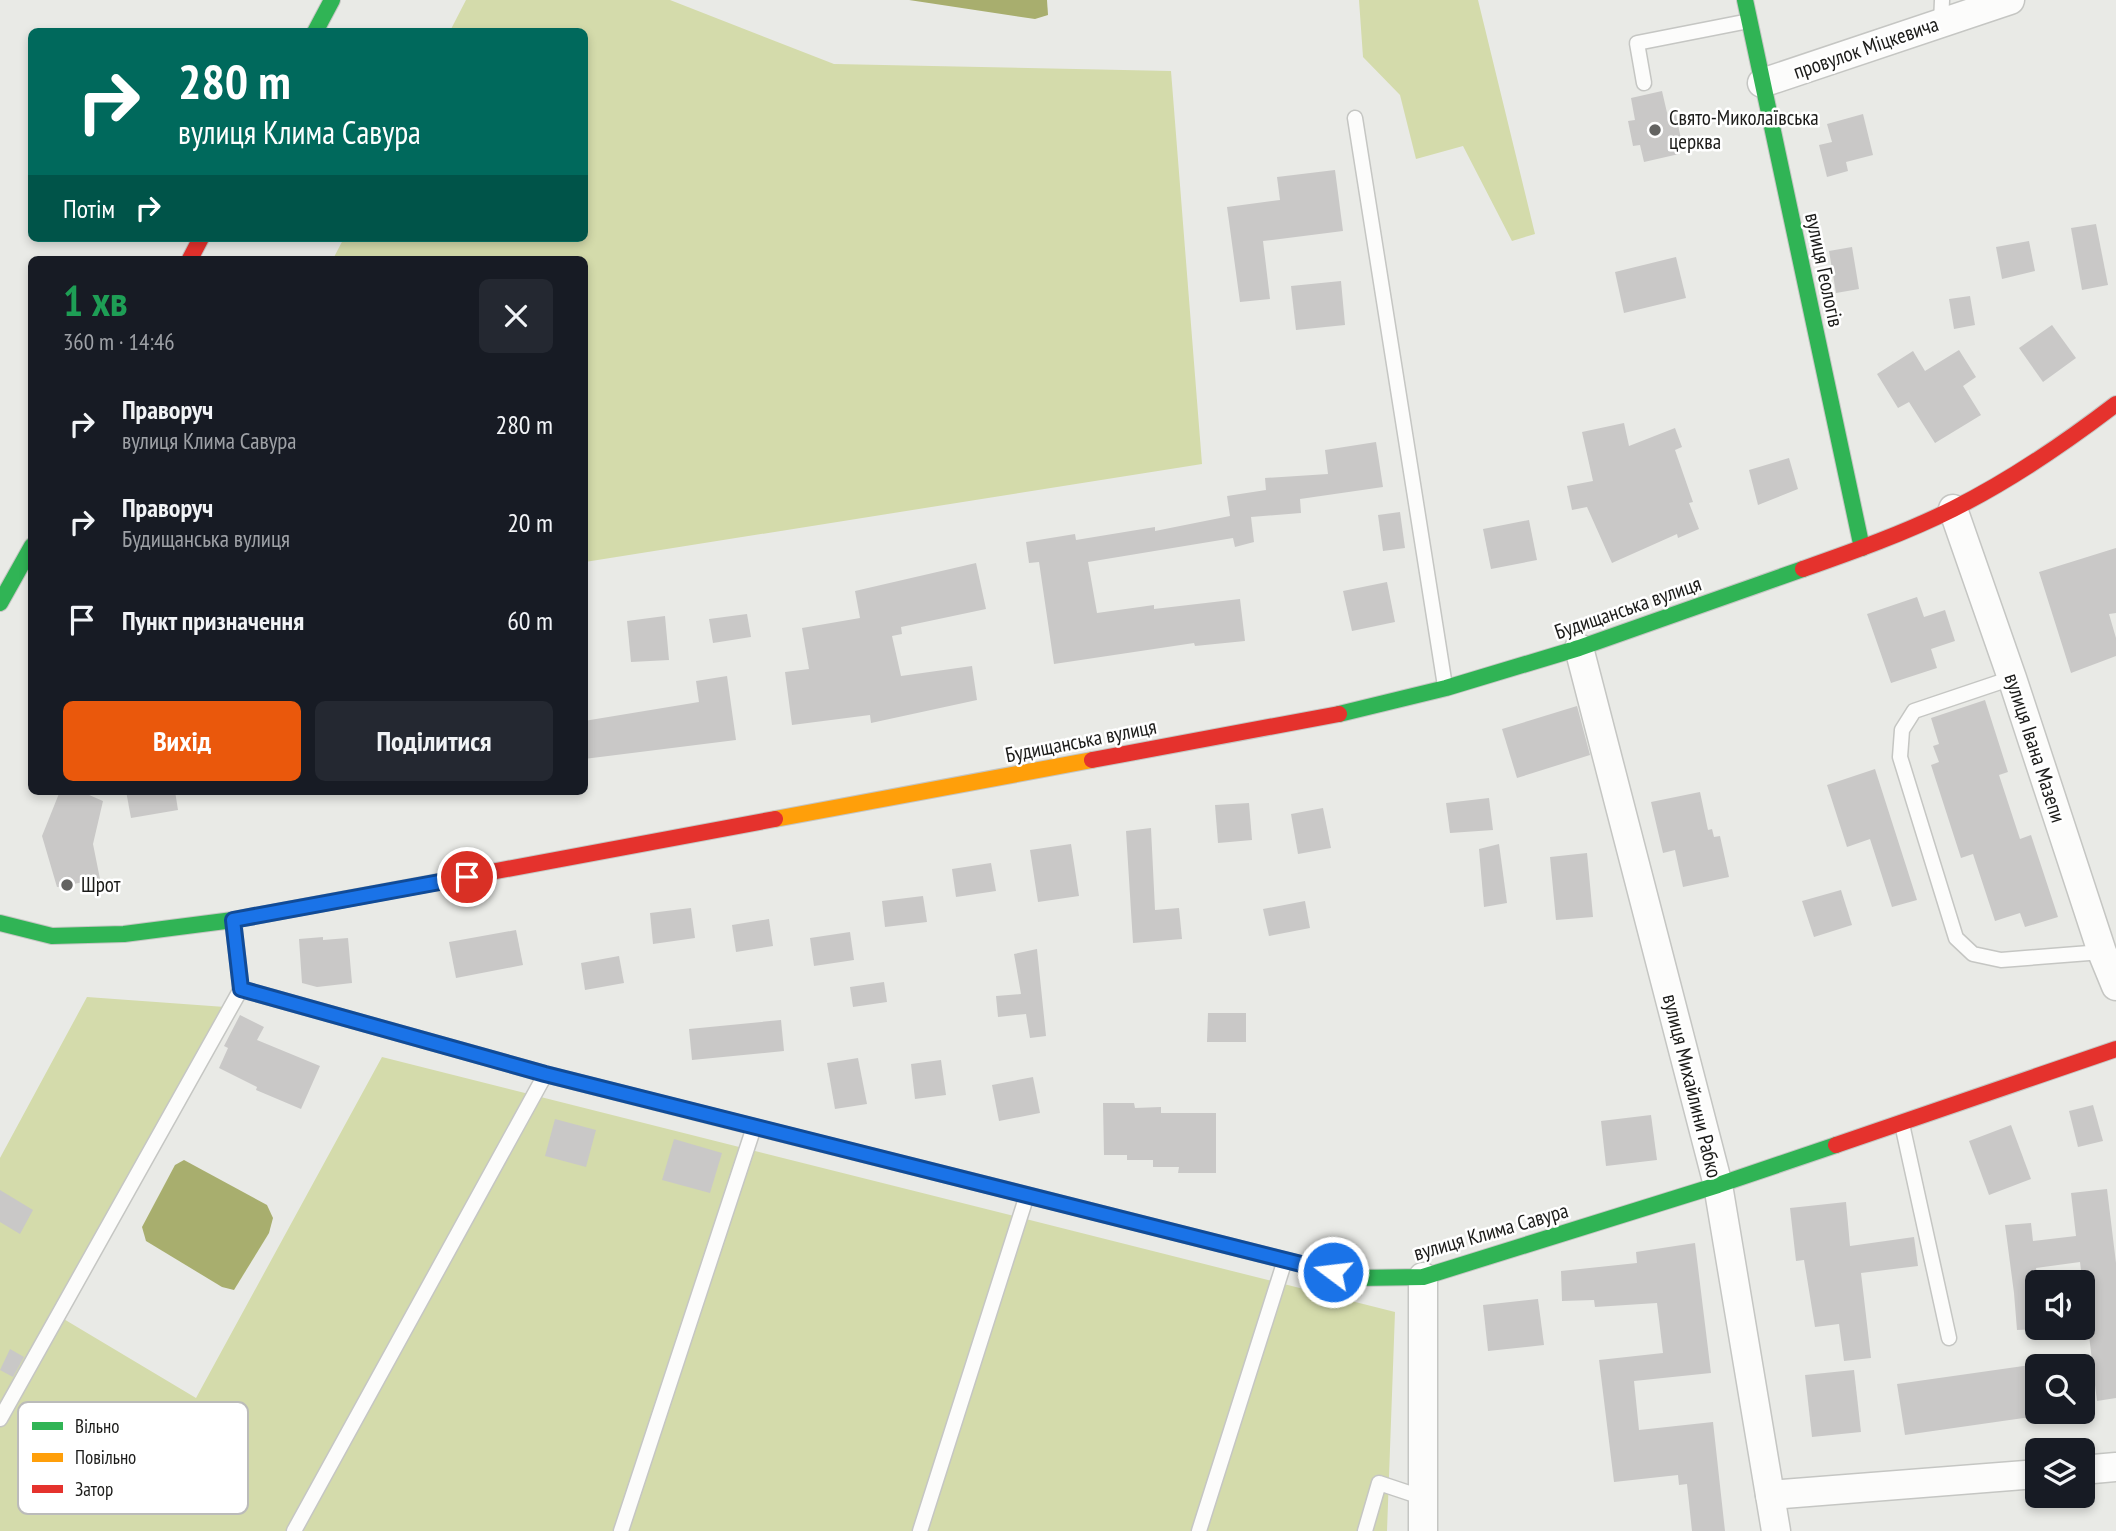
<!DOCTYPE html>
<html lang="uk">
<head>
<meta charset="utf-8">
<style>
	body { margin:0; font-family:"PT Sans Narrow",sans-serif; background:#242831; color:#f1f3f6; height:100vh; display:flex; flex-direction:column; font-size:26px; white-space:nowrap }
	* { box-sizing:border-box; margin:0 }
	p { font-size:23px; color:#9ea1a6 }
	.icon { flex:none; width:38px; height:38px; fill:none; stroke:currentColor; stroke-width:2; stroke-linecap:round; stroke-linejoin:round }
	.map { position:relative; flex:1; overflow:hidden }
	.panel { position:absolute; left:28px; top:256px; width:560px; height:539px; display:flex; flex-direction:column; background:#171b24; border-radius:10px; box-shadow:0 4px 10px #0003 }
	.panel>* { flex:none }
	.guide { position:absolute; left:28px; top:28px; width:560px; height:214px; border-radius:10px; box-shadow:0 4px 10px #0003; background:#00695c; color:#fff; overflow:hidden }
	.controls { position:absolute; left:2025px; top:1270px; display:grid; gap:14px }
	.controls a { display:grid; place-items:center; width:70px; height:70px; border-radius:10px; background:#171b24; box-shadow:0 4px 10px #0003; font-size:35px }
	.pin { position:absolute; display:grid; place-items:center; width:60px; height:60px; color:#fff; margin:-30px; border:4px solid #fff; border-radius:50%; box-shadow:0 2px 7px #0007 }
	.me { position:absolute; width:77px; margin:-38px; rotate:285deg; stroke-linejoin:round; filter:drop-shadow(0 0 5px #0008) }
	.turn { display:flex; align-items:center; gap:24px; height:147px; padding:0 35px; font-size:32px }
	.turn .icon { width:91px; height:91px; stroke-width:2.5 }
	.turn b { display:block; font-size:49px; line-height:60px }
	.then { display:flex; align-items:center; height:66px; padding:0 35px; background:#0003; gap:14px; font-size:26px }
	.round { display:grid; place-items:center; flex:none; width:74px; height:74px; border-radius:10px; background:#242831 }
	.overview { display:flex; align-items:center; justify-content:space-between; height:119px; padding:0 35px }
	h1 { font-size:42px; font-weight:700; line-height:52px; color:#1e9e55 }
	.button { display:flex; gap:14px; margin-top:auto; padding:14px 35px }
	.button a { flex:1; height:80px; border-radius:10px; background:#ea580c; color:#fff; font-size:28px; font-weight:700; line-height:80px; text-align:center }
	.button a+a { background:#242831; color:#f1f3f6 }
	ul { padding:0; list-style:none }
	li { display:flex; align-items:center; gap:21px; height:98px; padding:0 35px }
	li div { flex:1 }
	li b { display:block; font-size:26px }
	li em { font-style:normal }
	.map>svg:first-child { display:block }
	.green { fill:#d4dbab }
	.water { fill:#a8ae6e }
	.building { fill:#c9c8c7 }
	.lines { fill:none; stroke-linecap:round; stroke-linejoin:round }
	.lane-casing { stroke:#c5c6c3; stroke-width:17 }
	.street-casing { stroke:#c5c6c3; stroke-width:31 }
	.fast-casing { stroke:#c5c6c3; stroke-width:18 }
	.slow-casing { stroke:#c5c6c3; stroke-width:18 }
	.jam-casing { stroke:#c5c6c3; stroke-width:18 }
	.lane { stroke:#fcfcfb; stroke-width:14 }
	.street { stroke:#fcfcfb; stroke-width:28 }
	.fast { stroke:#30b455; stroke-width:16 }
	.slow { stroke:#ff9f0a; stroke-width:16 }
	.jam { stroke:#e5322d; stroke-width:16 }
	.route-casing { stroke:#114b97; stroke-width:18 }
	.route { stroke:#1a73e8; stroke-width:12 }
	.poi-dot { fill:#636361; stroke:#fff; stroke-width:2.5 }
	.labels { text-anchor:middle; stroke-width:5; stroke-linejoin:round; paint-order:stroke }
	.street-label { font-size:21px; fill:#1b1b19; stroke:#fff }
	.poi-label { font-size:21px; fill:#1b1b19; stroke:#fff; text-anchor:start }
	.key { fill:#fff; stroke:#bbbbba; stroke-width:2 }
	.key-label { font-size:19px; fill:#1b1b19 }
</style>
</head>
<body>
<div class="map">
<svg width="2116" height="1531" viewBox="0 0 2116 1531">
	<rect width="100%" height="100%" fill="#e9eae6"/>
	<!-- green -->
	<g class="green">
		<path d="M 466,0 L 670,0 L 834,64 L 1171,71 L 1202,464 L 585,562 L 584,259 L 333,259 L 344,238 L 584,238 L 584,32 L 450,31 Z"/>
		<path d="M 1359,0 L 1478,0 L 1535,234 L 1512,241 L 1463,146 L 1416,159 L 1400,95 L 1363,57 Z"/>
		<path d="M 87,997 L 225,1007 L 52,1312 L 196,1398 L 382,1057 L 1395,1312 L 1387,1531 L 0,1531 L 0,1158 Z"/>
	</g>
	<!-- water -->
	<g class="water">
		<path d="M 909,0 L 1047,0 L 1048,15 L 1035,19 Z"/>
		<path d="M 184,1160 L 267,1205 L 273,1218 L 269,1233 L 234,1290 L 222,1287 L 146,1241 L 142,1227 L 175,1165 Z"/>
	</g>
	<!-- building -->
	<g class="building">
		<path d="M 1662,91 L 1668,117 L 1676,115 L 1681,139 L 1676,140 L 1679,154 L 1644,162 L 1640,145 L 1633,146 L 1628,121 L 1635,120 L 1631,98 Z"/>
		<path d="M 1863,114 L 1873,155 L 1846,162 L 1848,171 L 1827,177 L 1819,145 L 1832,142 L 1827,124 Z"/>
		<path d="M 1335,170 L 1343,231 L 1263,241 L 1270,299 L 1240,302 L 1227,207 L 1280,200 L 1277,177 Z"/>
		<path d="M 2096,224 L 2108,285 L 2082,290 L 2071,228 Z"/>
		<path d="M 2029,241 L 2035,271 L 2002,279 L 1996,247 Z"/>
		<path d="M 1852,247 L 1859,289 L 1836,293 L 1829,251 Z"/>
		<path d="M 1676,257 L 1686,298 L 1624,313 L 1615,272 Z"/>
		<path d="M 1341,281 L 1345,325 L 1296,330 L 1291,286 Z"/>
		<path d="M 1970,296 L 1975,325 L 1954,329 L 1949,299 Z"/>
		<path d="M 2052,325 L 2076,358 L 2043,382 L 2019,348 Z"/>
		<path d="M 1959,350 L 1976,377 L 1963,386 L 1981,415 L 1935,443 L 1909,402 L 1898,408 L 1877,374 L 1913,351 L 1925,371 Z"/>
		<path d="M 1624,423 L 1629,446 L 1675,428 L 1682,447 L 1675,450 L 1693,502 L 1689,503 L 1699,529 L 1678,538 L 1677,534 L 1612,563 L 1587,507 L 1572,510 L 1567,486 L 1593,481 L 1582,432 Z"/>
		<path d="M 1376,442 L 1383,487 L 1300,499 L 1301,513 L 1251,517 L 1254,542 L 1235,547 L 1233,538 L 1088,562 L 1097,613 L 1154,605 L 1154,609 L 1240,599 L 1245,641 L 1195,646 L 1194,643 L 1054,664 L 1039,562 L 1029,563 L 1026,542 L 1075,534 L 1076,540 L 1155,527 L 1155,531 L 1230,516 L 1227,496 L 1266,490 L 1265,478 L 1328,474 L 1325,450 Z"/>
		<path d="M 1789,458 L 1798,489 L 1758,505 L 1749,470 Z"/>
		<path d="M 1400,512 L 1405,548 L 1383,551 L 1378,515 Z"/>
		<path d="M 1529,520 L 1537,560 L 1491,569 L 1483,529 Z"/>
		<path d="M 2116,548 L 2116,613 L 2109,614 L 2116,638 L 2116,656 L 2071,673 L 2039,572 Z"/>
		<path d="M 976,563 L 986,609 L 901,627 L 902,634 L 892,636 L 901,676 L 972,666 L 977,700 L 871,723 L 870,715 L 792,725 L 785,672 L 809,669 L 802,628 L 860,618 L 855,591 Z"/>
		<path d="M 1387,582 L 1395,622 L 1352,631 L 1343,591 Z"/>
		<path d="M 1917,597 L 1924,617 L 1945,610 L 1955,641 L 1931,649 L 1937,668 L 1891,683 L 1867,614 Z"/>
		<path d="M 747,614 L 751,637 L 713,643 L 709,619 Z"/>
		<path d="M 665,616 L 669,660 L 631,662 L 627,621 Z"/>
		<path d="M 727,676 L 736,740 L 584,759 L 584,721 L 699,702 L 696,681 Z"/>
		<path d="M 1985,700 L 2008,772 L 1999,775 L 2020,839 L 2031,835 L 2058,917 L 2025,927 L 2020,913 L 1995,921 L 1973,854 L 1961,858 L 1931,765 L 1939,762 L 1933,746 L 1939,744 L 1931,718 Z"/>
		<path d="M 1577,706 L 1590,755 L 1517,778 L 1502,729 Z"/>
		<path d="M 1875,769 L 1917,900 L 1892,907 L 1870,839 L 1847,847 L 1827,785 Z"/>
		<path d="M 60,791 L 80,791 L 103,801 L 93,844 L 100,879 L 57,887 L 42,836 Z"/>
		<path d="M 126,791 L 175,791 L 178,810 L 131,818 Z"/>
		<path d="M 1700,792 L 1708,830 L 1712,829 L 1714,837 L 1720,836 L 1729,877 L 1683,887 L 1675,850 L 1663,853 L 1651,802 Z"/>
		<path d="M 1489,798 L 1493,830 L 1450,833 L 1446,803 Z"/>
		<path d="M 1249,803 L 1252,840 L 1218,843 L 1215,805 Z"/>
		<path d="M 1323,808 L 1331,848 L 1298,854 L 1291,814 Z"/>
		<path d="M 1151,828 L 1155,910 L 1179,908 L 1182,939 L 1133,943 L 1126,831 Z"/>
		<path d="M 1071,844 L 1079,896 L 1038,902 L 1030,850 Z"/>
		<path d="M 1499,844 L 1507,903 L 1484,907 L 1479,849 Z"/>
		<path d="M 1587,853 L 1593,917 L 1556,920 L 1550,857 Z"/>
		<path d="M 991,863 L 996,891 L 956,897 L 952,869 Z"/>
		<path d="M 1841,890 L 1852,925 L 1814,937 L 1802,901 Z"/>
		<path d="M 923,896 L 927,922 L 885,927 L 882,901 Z"/>
		<path d="M 1305,901 L 1310,928 L 1269,936 L 1263,909 Z"/>
		<path d="M 691,908 L 695,938 L 653,944 L 650,913 Z"/>
		<path d="M 769,919 L 773,946 L 736,952 L 732,925 Z"/>
		<path d="M 516,930 L 523,965 L 456,978 L 449,942 Z"/>
		<path d="M 850,932 L 854,960 L 814,966 L 810,938 Z"/>
		<path d="M 323,937 L 323,940 L 348,938 L 352,983 L 317,987 L 302,983 L 299,939 Z"/>
		<path d="M 1037,949 L 1046,1036 L 1030,1038 L 1026,1014 L 998,1017 L 996,996 L 1021,994 L 1014,954 Z"/>
		<path d="M 619,956 L 624,983 L 585,990 L 581,963 Z"/>
		<path d="M 884,982 L 887,1002 L 853,1007 L 850,987 Z"/>
		<path d="M 1208,1013 L 1246,1013 L 1246,1042 L 1207,1042 Z"/>
		<path d="M 240,1015 L 264,1027 L 257,1040 L 320,1066 L 301,1109 L 256,1090 L 257,1087 L 219,1068 L 228,1048 L 224,1046 Z"/>
		<path d="M 781,1020 L 784,1051 L 692,1060 L 689,1029 Z"/>
		<path d="M 858,1058 L 867,1104 L 835,1109 L 827,1063 Z"/>
		<path d="M 941,1060 L 946,1095 L 915,1099 L 911,1064 Z"/>
		<path d="M 1033,1077 L 1040,1113 L 999,1121 L 992,1085 Z"/>
		<path d="M 1103,1103 L 1134,1103 L 1135,1108 L 1161,1107 L 1161,1113 L 1216,1113 L 1216,1173 L 1178,1173 L 1179,1167 L 1153,1167 L 1153,1160 L 1127,1160 L 1127,1155 L 1104,1155 Z"/>
		<path d="M 2093,1105 L 2103,1141 L 2078,1147 L 2069,1111 Z"/>
		<path d="M 1651,1115 L 1657,1160 L 1606,1166 L 1601,1121 Z"/>
		<path d="M 555,1119 L 596,1130 L 586,1167 L 545,1156 Z"/>
		<path d="M 2011,1125 L 2031,1179 L 1989,1195 L 1969,1141 Z"/>
		<path d="M 674,1139 L 722,1153 L 710,1193 L 662,1180 Z"/>
		<path d="M 2107,1189 L 2116,1263 L 2116,1398 L 2097,1401 L 2080,1262 L 2036,1268 L 2037,1274 L 2033,1274 L 2038,1329 L 2017,1330 L 2014,1293 L 2005,1225 L 2031,1223 L 2033,1241 L 2076,1236 L 2071,1193 Z"/>
		<path d="M 0,1190 L 33,1210 L 20,1234 L 0,1222 Z"/>
		<path d="M 1846,1202 L 1850,1246 L 1914,1237 L 1918,1266 L 1861,1273 L 1871,1358 L 1844,1361 L 1839,1324 L 1815,1327 L 1804,1260 L 1796,1261 L 1790,1208 Z"/>
		<path d="M 1695,1243 L 1711,1373 L 1634,1381 L 1639,1430 L 1713,1422 L 1725,1531 L 1692,1531 L 1687,1484 L 1679,1485 L 1678,1475 L 1614,1482 L 1599,1360 L 1663,1353 L 1657,1303 L 1595,1307 L 1594,1300 L 1562,1301 L 1561,1271 L 1637,1263 L 1636,1252 Z"/>
		<path d="M 1538,1299 L 1544,1345 L 1488,1351 L 1483,1305 Z"/>
		<path d="M 10,1349 L 24,1357 L 13,1377 L 0,1370 Z"/>
		<path d="M 2037,1364 L 2037,1416 L 1905,1435 L 1897,1384 Z"/>
		<path d="M 1854,1370 L 1861,1432 L 1812,1437 L 1805,1375 Z"/>
	</g>
	<g class="lines">
		<defs>
			<g id="lane">
				<path d="M 1941,23 L 1942,0"/>
				<path d="M 1644,83 L 1637,43 L 1749,21"/>
				<path d="M 1355,118 L 1445,686"/>
				<path d="M 2012,678 L 1914,711 L 1902,730 L 1900,757 L 1956,938 L 1973,954 L 2001,960 L 2102,952"/>
				<path d="M 1902,1124 L 1949,1338"/>
				<path d="M 0,1419 L 241,989"/>
				<path d="M 294,1531 L 545,1075"/>
				<path d="M 621,1531 L 754,1127"/>
				<path d="M 920,1531 L 1027,1195"/>
				<path d="M 1199,1531 L 1285,1260"/>
				<path d="M 1365,1531 L 1379,1483 L 1424,1498"/>
			</g>
			<g id="street">
				<path d="M 1762,83 L 2010,0"/>
				<path d="M 1953,509 L 2012,678 L 2102,952 L 2116,986"/>
				<path d="M 1579,648 L 1718,1185 L 1776,1531"/>
				<path d="M 2082,1470 L 2116,1467"/>
				<path d="M 1770,1495 L 2037,1474"/>
				<path d="M 1423,1531 L 1423,1277"/>
			</g>
			<g id="fast">
				<path d="M 1745,0 L 1862,548"/>
				<path d="M 315,32 L 332,0"/>
				<path d="M 0,603 L 32,546"/>
				<path d="M 1339,714 L 1446,688 L 1579,648 L 1803,569"/>
				<path d="M 233,920 L 241,989 L 545,1074 L 727,1120"/>
				<path d="M 0,923 L 52,936 L 124,934 L 233,920 L 475,875"/>
				<path d="M 987,1185 L 1356,1278 L 1423,1277 L 1718,1185 L 1836,1145"/>
			</g>
			<g id="slow">
				<path d="M 775,819 L 1092,760"/>
				<path d="M 727,1120 L 987,1185"/>
			</g>
			<g id="jam">
				<path d="M 190,259 L 201,238"/>
				<path d="M 1803,569 C 1854,551 1905,533 1953,509 C 2011,480 2065,443 2116,404"/>
				<path d="M 1092,760 L 1339,714"/>
				<path d="M 475,875 L 775,819"/>
				<path d="M 1836,1145 L 2116,1049"/>
			</g>
		</defs>
		<!-- lane casing -->
		<use href="#lane" class="lane-casing"/>
		<!-- street casing -->
		<use href="#street" class="street-casing"/>
		<!-- fast casing -->
		<use href="#fast" class="fast-casing"/>
		<!-- slow casing -->
		<use href="#slow" class="slow-casing"/>
		<!-- jam casing -->
		<use href="#jam" class="jam-casing"/>
		<!-- lane -->
		<use href="#lane" class="lane"/>
		<!-- street -->
		<use href="#street" class="street"/>
		<!-- fast -->
		<use href="#fast" class="fast"/>
		<!-- slow -->
		<use href="#slow" class="slow"/>
		<!-- jam -->
		<use href="#jam" class="jam"/>
	</g>
	<g class="lines">
		<defs>
			<path id="route" d="M 467,877 L 233,920 L 241,989 L 545,1074 L 1333,1272"/>
		</defs>
		<!-- route casing -->
		<use href="#route" class="route-casing"/>
		<!-- route -->
		<use href="#route" class="route"/>
	</g>
	<!-- markers -->
	<g class="poi-dot">
		<circle cx="1655" cy="130" r="7"/>
		<circle cx="67" cy="885" r="7"/>
	</g>
	<g class="labels">
		<!-- street labels -->
		<g class="street-label">
			<text transform="translate(1866 48) rotate(-19)" y="7">провулок Міцкевича</text>
			<text transform="translate(1824 270) rotate(78)" y="7">вулиця Геологів</text>
			<text transform="translate(1628 608) rotate(-19)" y="7">Будищанська вулиця</text>
			<text transform="translate(1081 741) rotate(-11)" y="7">Будищанська вулиця</text>
			<text transform="translate(2035 748) rotate(72)" y="7">вулиця Івана Мазепи</text>
			<text transform="translate(1692 1086) rotate(76)" y="7">вулиця Михайлини Рабко</text>
			<text transform="translate(1491 1232) rotate(-16)" y="7">вулиця Клима Савура</text>
		</g>
		<!-- poi labels -->
		<g class="poi-label">
			<text x="1669" y="125">Свято-Миколаївська<tspan x="1669" dy="24">церква</tspan></text>
			<text x="81" y="892">Шрот</text>
		</g>
	</g>
	<!-- legend -->
	<rect x="18" y="1402" width="230" height="112" rx="10" class="key"/>
	<rect x="32" y="1422" width="31" height="8" fill="#30b455"/>
	<rect x="32" y="1453" width="31" height="9" fill="#ff9f0a"/>
	<rect x="32" y="1485" width="31" height="8" fill="#e5322d"/>
	<g class="key-label">
		<text x="75" y="1433">Вільно</text>
		<text x="75" y="1464">Повільно</text>
		<text x="75" y="1496">Затор</text>
	</g>
</svg>
<div class="controls">
<a><svg class="icon" aria-label="sound" viewBox="0 0 24 24"><path d="M4 9h4l5-4v14l-5-4H4zM17 9q2 3 0 6"/></svg></a>
<a><svg class="icon" aria-label="search" viewBox="0 0 24 24"><circle cx="10" cy="10" r="6"/><path d="M15 15l6 6"/></svg></a>
<a><svg class="icon" aria-label="layers" viewBox="0 0 24 24"><path d="M12 4l9 5-9 5-9-5zM3 14l9 5 9-5"/></svg></a>
</div>
<div class="pin" style="left:467px;top:877px;background:#d93025"><svg class="icon" aria-label="arrive" viewBox="0 0 24 24"><path d="M6 21V4h12l-3 4 3 4H6"/></svg></div>
<svg class="me" style="left:1333px;top:1272px" viewBox="-20 -20 40 40"><circle r="17" fill="#1a73e8" stroke="#fff" stroke-width="3"/><path d="M0-11L8 9 0 5-8 9z" fill="#fff"/></svg>
<div class="guide">
<div class="turn"><svg class="icon" aria-label="right" viewBox="0 0 24 24"><path d="M7 20v-9h11M14 6l5 5-5 5"/></svg><div><b>280 m</b>вулиця Клима Савура</div></div>
<div class="then">Потім<svg class="icon" aria-label="right" viewBox="0 0 24 24"><path d="M7 20v-9h11M14 6l5 5-5 5"/></svg></div>
</div>
<section class="panel">
<div class="overview"><div><h1>1 хв</h1><p>360 m · 14:46</p></div><a class="round"><svg class="icon" aria-label="close" viewBox="0 0 24 24"><path d="M6 6l12 12M18 6L6 18"/></svg></a></div>
<ul>
<li><svg class="icon" aria-label="right" viewBox="0 0 24 24"><path d="M7 20v-9h11M14 6l5 5-5 5"/></svg><div><b>Праворуч</b><p>вулиця Клима Савура</p></div><em>280 m</em></li>
<li><svg class="icon" aria-label="right" viewBox="0 0 24 24"><path d="M7 20v-9h11M14 6l5 5-5 5"/></svg><div><b>Праворуч</b><p>Будищанська вулиця</p></div><em>20 m</em></li>
<li><svg class="icon" aria-label="arrive" viewBox="0 0 24 24"><path d="M6 21V4h12l-3 4 3 4H6"/></svg><div><b>Пункт призначення</b></div><em>60 m</em></li>
</ul>
<div class="button"><a>Вихід</a><a>Поділитися</a></div>
</section>
</div>
</body>
</html>
